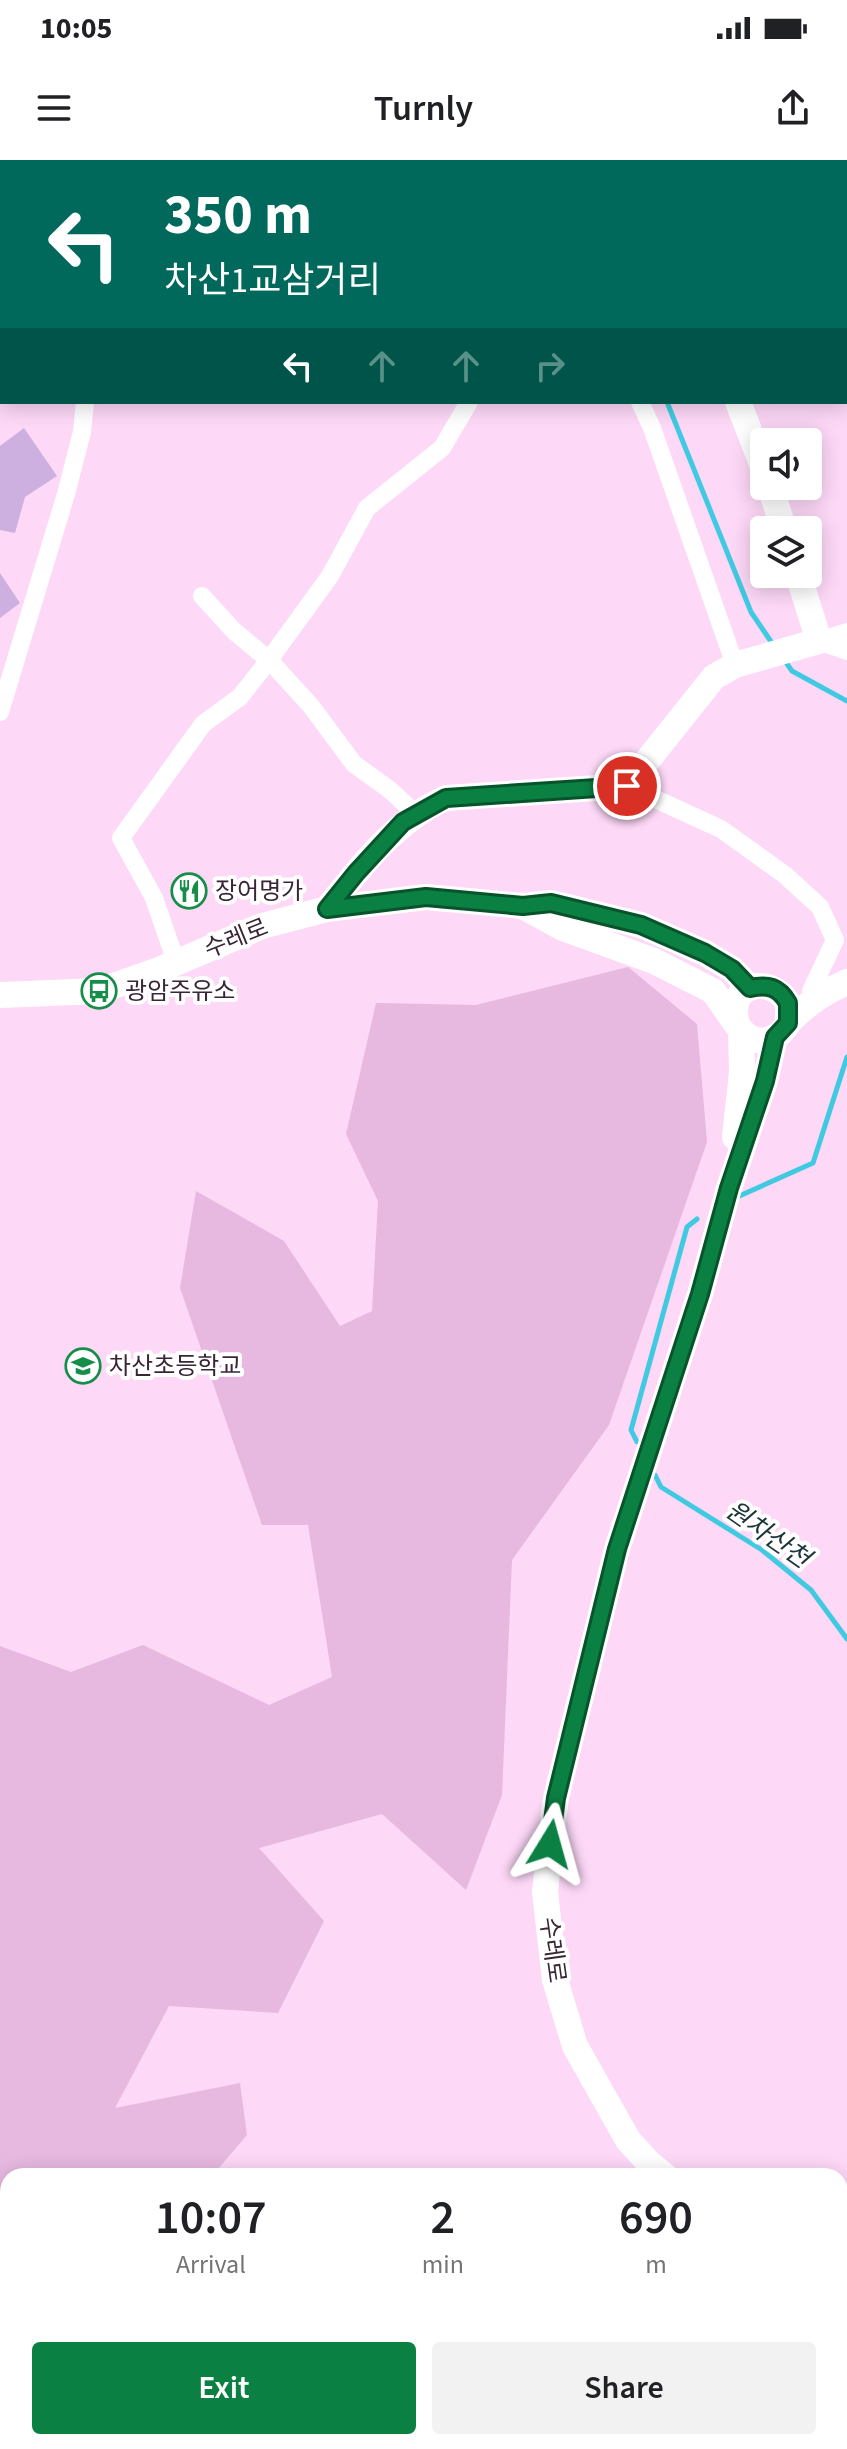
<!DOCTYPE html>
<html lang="en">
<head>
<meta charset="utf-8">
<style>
	body { margin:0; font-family:"Source Sans 3","Noto Sans KR",sans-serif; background:#f2f2f2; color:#202124; height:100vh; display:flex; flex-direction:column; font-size:30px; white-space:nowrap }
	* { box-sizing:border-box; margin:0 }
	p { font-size:26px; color:#757577 }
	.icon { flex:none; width:44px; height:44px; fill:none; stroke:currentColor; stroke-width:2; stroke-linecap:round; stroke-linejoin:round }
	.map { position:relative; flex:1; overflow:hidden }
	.side { position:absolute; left:0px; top:2008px; width:848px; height:282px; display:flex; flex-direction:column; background:#fff; border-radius:24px 24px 0 0; box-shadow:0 4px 20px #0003 }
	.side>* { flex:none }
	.banner { position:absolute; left:0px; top:0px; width:848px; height:244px; box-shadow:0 4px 20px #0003; background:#00695c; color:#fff; overflow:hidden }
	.fabs { position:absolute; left:750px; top:268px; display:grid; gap:16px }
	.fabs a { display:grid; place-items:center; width:72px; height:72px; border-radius:8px; background:#fff; box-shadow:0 4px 20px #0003; font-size:40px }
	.pin { position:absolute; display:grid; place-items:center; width:68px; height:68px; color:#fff; margin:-34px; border:4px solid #fff; border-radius:50%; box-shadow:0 2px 8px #0007 }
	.me { position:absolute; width:88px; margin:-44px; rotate:8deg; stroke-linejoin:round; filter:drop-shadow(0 0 6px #0008) }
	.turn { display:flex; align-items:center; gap:28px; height:168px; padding:0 32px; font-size:36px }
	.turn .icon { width:104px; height:104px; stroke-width:2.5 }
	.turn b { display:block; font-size:56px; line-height:68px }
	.lanes { display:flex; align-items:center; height:76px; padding:0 32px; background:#0003; justify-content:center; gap:40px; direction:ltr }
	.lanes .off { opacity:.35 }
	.eta { display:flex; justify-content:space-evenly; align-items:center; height:136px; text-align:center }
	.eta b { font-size:48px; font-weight:600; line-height:56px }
	.action { display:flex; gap:16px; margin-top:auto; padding:16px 32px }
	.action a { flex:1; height:92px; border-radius:8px; background:#0b8043; color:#fff; font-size:32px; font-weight:600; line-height:92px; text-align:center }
	.action a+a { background:#f2f2f2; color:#202124 }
	.status { display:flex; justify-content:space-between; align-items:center; height:56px; padding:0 40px; background:#fff; direction:ltr }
	.status svg { height:22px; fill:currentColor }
	header { display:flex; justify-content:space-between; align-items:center; height:104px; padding:0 32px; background:#fff; font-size:36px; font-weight:600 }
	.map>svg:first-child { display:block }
	.green { fill:#e7b8e0 }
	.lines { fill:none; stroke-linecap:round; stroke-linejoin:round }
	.stream { stroke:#40cae1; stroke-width:5 }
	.building { fill:#cdb0e0 }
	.street { stroke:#fff; stroke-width:18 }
	.secondary { stroke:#fff; stroke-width:26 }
	.route-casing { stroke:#07532c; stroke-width:20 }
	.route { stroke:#0b8043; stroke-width:14 }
	.labels { text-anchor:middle; stroke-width:8; stroke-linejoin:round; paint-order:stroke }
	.poi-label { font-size:24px; fill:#382636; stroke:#fff; text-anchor:start }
	.street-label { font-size:24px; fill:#382636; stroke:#fff }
	.water-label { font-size:26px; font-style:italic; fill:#1d3438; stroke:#fff }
</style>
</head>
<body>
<div class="status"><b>10:05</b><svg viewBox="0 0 49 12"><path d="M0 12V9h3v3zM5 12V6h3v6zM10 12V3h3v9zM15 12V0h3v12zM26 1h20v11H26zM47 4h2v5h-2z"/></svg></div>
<header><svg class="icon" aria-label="menu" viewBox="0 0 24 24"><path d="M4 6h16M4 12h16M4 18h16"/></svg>Turnly<svg class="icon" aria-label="share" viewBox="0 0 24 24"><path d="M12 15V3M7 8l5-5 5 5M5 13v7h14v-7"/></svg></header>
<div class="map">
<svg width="847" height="2289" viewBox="0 0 847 2289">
	<rect width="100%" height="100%" fill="#fdd8f7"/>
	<!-- green -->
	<g class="green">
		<path d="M 628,807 L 697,864 L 707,982 L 609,1265 L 512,1400 L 502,1635 L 466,1730 L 382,1654 L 259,1688 L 324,1761 L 278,1853 L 169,1846 L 115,1948 L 240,1923 L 247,1975 L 212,2016 L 8,2016 L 8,2282 L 178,2282 L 183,2289 L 0,2289 L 0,1486 L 71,1512 L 143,1485 L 269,1545 L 332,1517 L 308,1365 L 262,1365 L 180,1128 L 196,1031 L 284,1081 L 340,1166 L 372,1151 L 378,1041 L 346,974 L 376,843 L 476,845 Z"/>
		<path d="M 419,2282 L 738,2282 L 741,2289 L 412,2289 Z"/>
	</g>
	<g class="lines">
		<!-- stream -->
		<g class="stream">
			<path d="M 569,0 L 570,2"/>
			<path d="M 667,242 L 751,452 L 774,486"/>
			<path d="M 785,501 L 792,511 L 847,541"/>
			<path d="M 737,1037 L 813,1003 L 847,897"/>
			<path d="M 637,1282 L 631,1270 L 687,1067 L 697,1059"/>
			<path d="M 655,1315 L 661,1327 L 762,1390 L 811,1430 L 847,1479"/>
		</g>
	</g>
	<!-- building -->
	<g class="building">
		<path d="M 24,268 L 57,316 L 25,337 L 15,373 L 0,370 L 0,286 Z"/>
		<path d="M 0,413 L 20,443 L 0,458 Z"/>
	</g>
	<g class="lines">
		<!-- street -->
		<g class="street">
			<path d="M 538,0 L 539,2"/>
			<path d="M 0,125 L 2,126"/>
			<path d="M 640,242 L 652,268 L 735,505"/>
			<path d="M 202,436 L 234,471 L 269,500 L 311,546 L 354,604 L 390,630 L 416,654"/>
			<path d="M 819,481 L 847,491"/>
			<path d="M 819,481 L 847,472"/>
			<path d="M 0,552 L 66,334 L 82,272 L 85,242"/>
			<path d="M 627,626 L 721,669 L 785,715 L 820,747 L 835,780 L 811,831"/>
			<path d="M 176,802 L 154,738 L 121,678 L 203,564 L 240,537 L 269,500 L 330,416 L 367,348 L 442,288 L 469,242"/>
		</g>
		<!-- secondary -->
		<g class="secondary">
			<path d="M 617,0 L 618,2"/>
			<path d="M 738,242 L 764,309"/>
			<path d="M 770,326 L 784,370"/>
			<path d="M 523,746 L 563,768 L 654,801 L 713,831 L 737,865"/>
			<path d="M 327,749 C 361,706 395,661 446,638 L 627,626 L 714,517 L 735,505 L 819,481 L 798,414"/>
			<path d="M 0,835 L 99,831 L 159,810 L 262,766 L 327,749 L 426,737 L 523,746 L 551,743 L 641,765 L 705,793 L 732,809 L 750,828"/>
			<path d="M 788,863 L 788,843 C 774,819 736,819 735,851 C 734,871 754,887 773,878 C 783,874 787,863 795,856 C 810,842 828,830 847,822"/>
			<path d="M 735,977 L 742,912 L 741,871"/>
			<path d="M 665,2016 L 648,2002 L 628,1980 L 575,1886 L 555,1820 L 545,1732 L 550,1684 L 556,1638 L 617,1389 L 700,1134 L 729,1028 L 765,921 L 775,877"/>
			<path d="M 818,2282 L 820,2289"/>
		</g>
	</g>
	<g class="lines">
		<defs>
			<path id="route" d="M 550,1684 L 556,1638 L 617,1389 L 700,1134 L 729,1028 L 765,921 L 775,877 L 788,863 L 788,843 C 779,827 768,824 750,828 L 732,809 L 705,793 L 641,765 L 551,743 L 523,746 L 426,737 L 327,749 L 356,713 L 403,662 L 446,638 L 627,626"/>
		</defs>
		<!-- route casing -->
		<use href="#route" class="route-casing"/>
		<!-- route -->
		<use href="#route" class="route"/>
	</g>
	<!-- icons -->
	<defs>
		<symbol id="restaurant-ring" viewBox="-11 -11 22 22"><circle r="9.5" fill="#fff" stroke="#168e49" stroke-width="1.5"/><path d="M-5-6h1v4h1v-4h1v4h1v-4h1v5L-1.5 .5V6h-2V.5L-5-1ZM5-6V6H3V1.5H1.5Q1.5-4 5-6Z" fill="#168e49"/></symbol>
		<symbol id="bus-ring" viewBox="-11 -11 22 22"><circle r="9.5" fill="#fff" stroke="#168e49" stroke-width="1.5"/><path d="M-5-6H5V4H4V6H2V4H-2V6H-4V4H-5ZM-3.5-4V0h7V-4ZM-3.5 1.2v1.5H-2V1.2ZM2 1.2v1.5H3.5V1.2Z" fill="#168e49"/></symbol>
		<symbol id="school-ring" viewBox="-11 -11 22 22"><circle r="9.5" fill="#fff" stroke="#168e49" stroke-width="1.5"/><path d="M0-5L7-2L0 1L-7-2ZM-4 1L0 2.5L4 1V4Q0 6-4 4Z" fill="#168e49"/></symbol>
	</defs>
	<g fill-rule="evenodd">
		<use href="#restaurant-ring" x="169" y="711" width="40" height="40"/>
		<use href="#bus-ring" x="79" y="811" width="40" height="40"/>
		<use href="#school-ring" x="63" y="1186" width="40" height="40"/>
	</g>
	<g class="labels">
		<!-- poi labels -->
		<g class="poi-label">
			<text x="215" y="739">장어명가</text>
			<text x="125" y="839">광암주유소</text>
			<text x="109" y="1214">차산초등학교</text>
		</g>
		<!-- street labels -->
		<g class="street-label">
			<text transform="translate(236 778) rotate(-22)" y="8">수레로</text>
			<text transform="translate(553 1790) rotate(82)" y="8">수레로</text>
		</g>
		<!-- water labels -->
		<g class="water-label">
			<text transform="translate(768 1374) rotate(35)" y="9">원차산천</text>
		</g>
	</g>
</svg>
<div class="fabs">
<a><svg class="icon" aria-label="sound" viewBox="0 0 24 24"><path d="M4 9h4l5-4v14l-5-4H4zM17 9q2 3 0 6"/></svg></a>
<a><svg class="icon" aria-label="layers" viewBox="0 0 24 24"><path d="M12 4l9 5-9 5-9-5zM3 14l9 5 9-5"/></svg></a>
</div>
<div class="pin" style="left:627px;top:626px;background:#d93025"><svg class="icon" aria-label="arrive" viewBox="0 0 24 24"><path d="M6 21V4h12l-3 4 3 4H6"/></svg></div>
<svg class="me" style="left:550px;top:1684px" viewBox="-20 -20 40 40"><path d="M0-17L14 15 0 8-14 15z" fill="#0b8043" stroke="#fff" stroke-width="4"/></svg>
<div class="banner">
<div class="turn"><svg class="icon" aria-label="left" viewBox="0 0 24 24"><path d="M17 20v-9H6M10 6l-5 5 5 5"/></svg><div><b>350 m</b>차산1교삼거리</div></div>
<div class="lanes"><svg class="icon" aria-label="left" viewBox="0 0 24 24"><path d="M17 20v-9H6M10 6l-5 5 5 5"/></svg><svg class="icon off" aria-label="ahead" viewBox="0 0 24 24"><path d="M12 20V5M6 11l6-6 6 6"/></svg><svg class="icon off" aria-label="ahead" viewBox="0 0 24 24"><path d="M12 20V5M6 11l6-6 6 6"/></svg><svg class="icon off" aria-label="right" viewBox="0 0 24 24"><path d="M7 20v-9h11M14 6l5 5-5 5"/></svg></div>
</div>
<section class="side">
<div class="eta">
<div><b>10:07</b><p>Arrival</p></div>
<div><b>2</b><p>min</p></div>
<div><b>690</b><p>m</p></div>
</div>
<div class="action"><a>Exit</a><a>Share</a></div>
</section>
</div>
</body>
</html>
